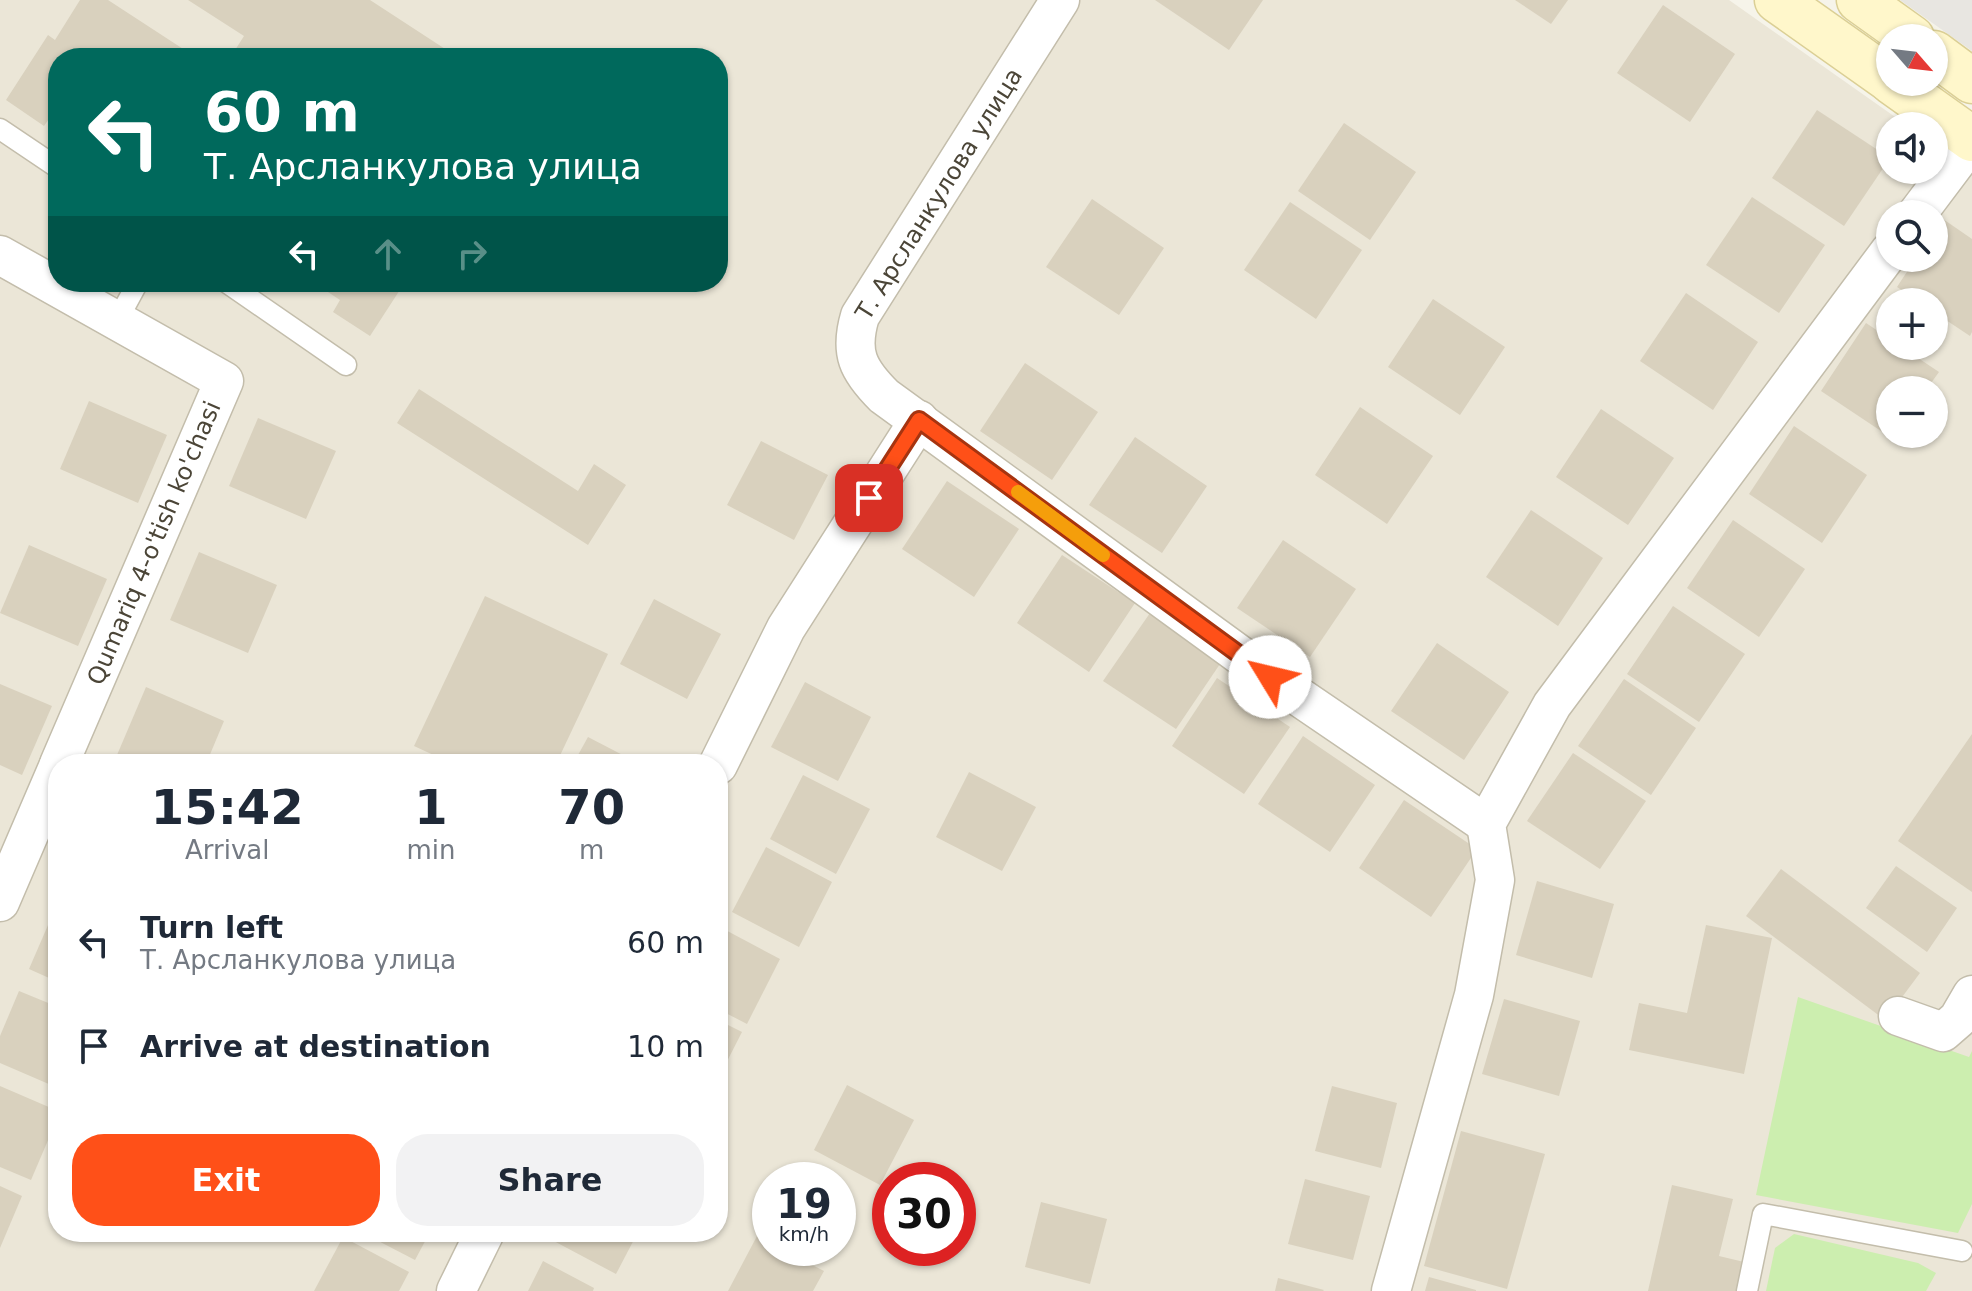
<!DOCTYPE html>
<html lang="en">
<head>
<meta charset="utf-8">
<style>
	body { margin:0; font-family:"DejaVu Sans",sans-serif; background:#f2f2f3; color:#1f2937; height:100vh; display:flex; flex-direction:column; font-size:30px; white-space:nowrap }
	* { box-sizing:border-box; margin:0 }
	p { font-size:26px; color:#747a83 }
	.icon { flex:none; width:44px; height:44px; fill:none; stroke:currentColor; stroke-width:2; stroke-linecap:round; stroke-linejoin:round }
	.map { position:relative; flex:1; overflow:hidden }
	.panel { position:absolute; left:48px; top:754px; width:680px; height:488px; display:flex; flex-direction:column; background:#fff; border-radius:32px; box-shadow:0 2px 6px #0004 }
	.panel>* { flex:none }
	.guide { position:absolute; left:48px; top:48px; width:680px; height:244px; border-radius:32px; box-shadow:0 2px 6px #0004; background:#00695c; color:#fff; overflow:hidden }
	.needle { width:52px; rotate:118deg }
	.tools { position:absolute; left:1876px; top:24px; display:grid; gap:16px }
	.tools a { display:grid; place-items:center; width:72px; height:72px; border-radius:50%; background:#fff; box-shadow:0 2px 6px #0004; font-size:40px }
	.speed { position:absolute; left:752px; top:1162px; display:flex; gap:16px; font-size:40px; font-weight:700; text-align:center }
	.speed>* { display:grid; place-content:center; width:104px; height:104px; border-radius:50%; background:#fff; box-shadow:0 2px 6px #0004; line-height:1 }
	.speed small { font-size:20px; font-weight:400 }
	.speed .limit { border:12px solid #d22; background:#fff; color:#111 }
	.pin { position:absolute; display:grid; place-items:center; width:68px; height:68px; color:#fff; margin:-34px; border-radius:16px; box-shadow:0 4px 12px #0006 }
	.me { position:absolute; width:88px; margin:-44px; rotate:306deg; stroke-linejoin:round; filter:drop-shadow(0 0 6px #0008) }
	.turn { display:flex; align-items:center; gap:28px; height:168px; padding:0 24px; font-size:36px }
	.turn .icon { width:104px; height:104px; stroke-width:2.5 }
	.turn b { display:block; font-size:56px; line-height:68px }
	.lanes { display:flex; align-items:center; height:76px; padding:0 24px; background:#0003; justify-content:center; gap:40px; direction:ltr }
	.lanes .off { opacity:.35 }
	.eta { display:flex; justify-content:space-evenly; align-items:center; height:136px; text-align:center }
	.eta b { font-size:48px; font-weight:600; line-height:56px }
	.cta { display:flex; gap:16px; margin-top:auto; padding:16px 24px }
	.cta a { flex:1; height:92px; border-radius:32px; background:#ff5018; color:#fff; font-size:32px; font-weight:600; line-height:92px; text-align:center }
	.cta a+a { background:#f2f2f3; color:#1f2937 }
	ul { padding:0; list-style:none }
	li { display:flex; align-items:center; gap:24px; height:104px; padding:0 24px }
	li div { flex:1 }
	li b { display:block; font-size:30px }
	li em { font-style:normal }
	.map>svg:first-child { display:block }
	.residential { fill:#ebe6d7; fill-rule:evenodd }
	.green { fill:#cceeaf }
	.parking { fill:#e8e6e1 }
	.building { fill:#d9d1be }
	.lines { fill:none; stroke-linecap:round; stroke-linejoin:round }
	.service-casing { stroke:#c3bdab; stroke-width:23 }
	.minor-casing { stroke:#c3bdab; stroke-width:41 }
	.secondary-casing { stroke:#dbcf95; stroke-width:47 }
	.service { stroke:#fff; stroke-width:20 }
	.minor { stroke:#fff; stroke-width:38 }
	.secondary { stroke:#fff7cb; stroke-width:44 }
	.route-casing { stroke:#a63410; stroke-width:20 }
	.route { stroke:#ff5018; stroke-width:14 }
	.slow { stroke:#f59e0b; stroke-width:14 }
	.labels { text-anchor:middle; stroke-width:6; stroke-linejoin:round; paint-order:stroke }
	.street-label { font-size:24px; fill:#4b4537; stroke:#fff }
</style>
</head>
<body>
<div class="map">
<svg width="1972" height="1291" viewBox="0 0 1972 1291">
	<rect width="100%" height="100%" fill="#f6f4ea"/>
	<!-- residential -->
	<path class="residential" d="M 0,0 L 1729,0 L 1908,126 L 1890,126 L 1890,170 L 1934,170 L 1934,144 L 1972,171 L 1972,1291 L 0,1291 ZM 58,58 L 718,58 L 718,282 L 58,282 ZM 1890,214 L 1934,214 L 1934,258 L 1890,258 ZM 1890,302 L 1934,302 L 1934,346 L 1890,346 ZM 1890,390 L 1934,390 L 1934,434 L 1890,434 ZM 58,764 L 718,764 L 718,1232 L 58,1232 ZM 770,1180 L 838,1180 L 838,1248 L 770,1248 ZM 890,1180 L 958,1180 L 958,1248 L 890,1248 Z"/>
	<!-- green -->
	<g class="green">
		<path d="M 1798,997 L 1969,1057 L 1972,1051 L 1972,1204 L 1958,1233 L 1756,1195 Z"/>
		<path d="M 1794,1234 L 1918,1263 L 1936,1273 L 1926,1291 L 1766,1291 L 1775,1248 Z"/>
	</g>
	<!-- parking -->
	<path class="parking" d="M 1900,0 L 1972,0 L 1972,51 Z"/>
	<!-- building -->
	<g class="building">
		<path d="M 80,0 L 108,0 L 197,58 L 58,58 L 58,116 L 53,113 L 44,126 L 6,100 L 48,35 L 55,40 Z"/>
		<path d="M 188,0 L 370,0 L 459,58 L 230,58 L 244,36 Z"/>
		<path d="M 1155,0 L 1263,0 L 1229,50 Z"/>
		<path d="M 1515,0 L 1568,0 L 1551,24 Z"/>
		<path d="M 1663,5 L 1735,54 L 1690,122 L 1617,73 Z"/>
		<path d="M 1817,110 L 1890,158 L 1844,226 L 1772,178 Z"/>
		<path d="M 1344,123 L 1416,172 L 1370,240 L 1298,191 Z"/>
		<path d="M 1752,197 L 1825,245 L 1779,313 L 1706,265 Z"/>
		<path d="M 1092,199 L 1164,248 L 1119,315 L 1046,267 Z"/>
		<path d="M 1290,202 L 1362,250 L 1316,319 L 1244,270 Z"/>
		<path d="M 1943,219 L 1972,239 L 1972,332 L 1970,336 L 1934,312 L 1934,302 L 1920,302 L 1897,287 L 1916,258 L 1934,258 L 1934,232 Z"/>
		<path d="M 313,282 L 405,282 L 370,336 L 333,312 L 340,300 Z"/>
		<path d="M 1686,293 L 1758,342 L 1713,410 L 1640,361 Z"/>
		<path d="M 1433,299 L 1505,347 L 1460,415 L 1388,367 Z"/>
		<path d="M 1866,323 L 1890,339 L 1890,346 L 1900,346 L 1939,372 L 1926,390 L 1890,390 L 1890,434 L 1896,434 L 1893,439 L 1821,391 Z"/>
		<path d="M 1025,363 L 1098,412 L 1052,480 L 980,431 Z"/>
		<path d="M 419,389 L 578,491 L 594,464 L 626,485 L 588,545 L 397,423 Z"/>
		<path d="M 89,401 L 167,435 L 138,503 L 60,469 Z"/>
		<path d="M 1360,407 L 1433,456 L 1387,524 L 1315,475 Z"/>
		<path d="M 1601,409 L 1674,458 L 1628,525 L 1556,477 Z"/>
		<path d="M 258,418 L 336,451 L 306,519 L 229,486 Z"/>
		<path d="M 1794,426 L 1867,475 L 1822,543 L 1749,494 Z"/>
		<path d="M 1135,437 L 1207,486 L 1162,553 L 1089,505 Z"/>
		<path d="M 761,441 L 828,475 L 794,540 L 727,505 Z"/>
		<path d="M 947,481 L 1019,529 L 974,597 L 902,549 Z"/>
		<path d="M 1531,510 L 1603,558 L 1558,626 L 1486,577 Z"/>
		<path d="M 1733,520 L 1805,569 L 1759,637 L 1687,588 Z"/>
		<path d="M 1283,540 L 1356,589 L 1310,657 L 1237,608 Z"/>
		<path d="M 29,545 L 107,579 L 78,646 L 0,613 Z"/>
		<path d="M 199,552 L 277,585 L 248,653 L 170,620 Z"/>
		<path d="M 1062,555 L 1135,603 L 1089,672 L 1017,623 Z"/>
		<path d="M 485,596 L 608,654 L 556,764 L 453,764 L 414,746 Z"/>
		<path d="M 654,599 L 721,634 L 687,699 L 620,664 Z"/>
		<path d="M 1673,606 L 1745,654 L 1699,722 L 1627,674 Z"/>
		<path d="M 1150,613 L 1222,661 L 1176,729 L 1103,681 Z"/>
		<path d="M 1437,643 L 1509,692 L 1464,760 L 1391,711 Z"/>
		<path d="M 1217,678 L 1290,727 L 1244,794 L 1172,746 Z"/>
		<path d="M 1624,679 L 1696,728 L 1651,795 L 1578,746 Z"/>
		<path d="M 805,682 L 871,717 L 838,781 L 771,747 Z"/>
		<path d="M 0,684 L 52,706 L 22,775 L 0,765 Z"/>
		<path d="M 146,687 L 224,721 L 206,764 L 138,764 L 117,755 Z"/>
		<path d="M 1972,734 L 1972,892 L 1898,841 Z"/>
		<path d="M 1303,736 L 1375,785 L 1330,852 L 1258,804 Z"/>
		<path d="M 588,737 L 640,764 L 573,764 Z"/>
		<path d="M 1573,753 L 1646,801 L 1600,869 L 1527,821 Z"/>
		<path d="M 969,772 L 1036,807 L 1002,871 L 936,837 Z"/>
		<path d="M 803,775 L 870,809 L 836,874 L 770,839 Z"/>
		<path d="M 1404,800 L 1477,849 L 1431,917 L 1359,868 Z"/>
		<path d="M 766,847 L 832,882 L 799,947 L 732,912 Z"/>
		<path d="M 1896,866 L 1957,908 L 1927,952 L 1866,908 Z"/>
		<path d="M 1781,869 L 1920,973 L 1885,1020 L 1746,916 Z"/>
		<path d="M 1537,881 L 1614,904 L 1592,978 L 1516,955 Z"/>
		<path d="M 58,902 L 58,982 L 29,969 Z"/>
		<path d="M 1706,925 L 1772,938 L 1744,1074 L 1629,1050 L 1639,1003 L 1687,1013 Z"/>
		<path d="M 718,926 L 780,959 L 747,1024 L 718,1009 Z"/>
		<path d="M 19,991 L 58,1007 L 58,1088 L 0,1063 L 0,1036 Z"/>
		<path d="M 1504,999 L 1580,1021 L 1559,1096 L 1482,1074 Z"/>
		<path d="M 718,1020 L 742,1032 L 718,1079 Z"/>
		<path d="M 847,1085 L 914,1120 L 880,1185 L 814,1150 Z"/>
		<path d="M 0,1086 L 58,1111 L 58,1117 L 31,1180 L 0,1167 Z"/>
		<path d="M 1332,1086 L 1397,1103 L 1381,1168 L 1315,1151 Z"/>
		<path d="M 1461,1131 L 1545,1154 L 1507,1289 L 1424,1266 Z"/>
		<path d="M 1305,1179 L 1370,1196 L 1353,1260 L 1288,1244 Z"/>
		<path d="M 1672,1185 L 1733,1199 L 1719,1256 L 1744,1262 L 1737,1291 L 1648,1291 Z"/>
		<path d="M 0,1186 L 22,1196 L 0,1248 Z"/>
		<path d="M 1041,1202 L 1107,1219 L 1090,1284 L 1025,1267 Z"/>
		<path d="M 361,1232 L 430,1232 L 415,1260 Z"/>
		<path d="M 553,1232 L 638,1232 L 616,1274 L 550,1239 Z"/>
		<path d="M 757,1236 L 770,1243 L 770,1248 L 779,1248 L 824,1271 L 813,1291 L 728,1291 Z"/>
		<path d="M 343,1237 L 409,1272 L 399,1291 L 314,1291 Z"/>
		<path d="M 543,1261 L 594,1288 L 593,1291 L 528,1291 Z"/>
		<path d="M 1429,1277 L 1476,1290 L 1476,1291 L 1425,1291 Z"/>
		<path d="M 1278,1278 L 1324,1290 L 1323,1291 L 1275,1291 Z"/>
	</g>
	<g class="lines">
		<defs>
			<g id="service">
				<path d="M 0,129 L 58,168"/>
				<path d="M 226,282 L 346,365"/>
				<path d="M 117,321 L 138,282"/>
				<path d="M 1747,1291 L 1763,1214 L 1962,1251"/>
			</g>
			<g id="minor">
				<path d="M 1060,0 L 860,316 C 849,353 858,370 884,396 L 1270,677 L 1486,824"/>
				<path d="M 1917,214 L 1972,141"/>
				<path d="M 0,255 L 224,381 L 59,764"/>
				<path d="M 718,765 L 786,628 L 919,420"/>
				<path d="M 0,902 L 58,767"/>
				<path d="M 1898,1016 L 1943,1032 L 1958,1019 L 1972,995"/>
				<path d="M 456,1291 L 485,1232"/>
				<path d="M 1391,1291 L 1474,995 L 1495,880 L 1486,824 L 1552,705 L 1890,251"/>
			</g>
			<g id="secondary">
				<path d="M 1777,0 L 1890,80"/>
				<path d="M 1859,0 L 1912,38"/>
				<path d="M 1934,53 L 1972,81"/>
				<path d="M 1892,82 L 1972,139"/>
			</g>
		</defs>
		<!-- service casing -->
		<use href="#service" class="service-casing"/>
		<!-- minor casing -->
		<use href="#minor" class="minor-casing"/>
		<!-- secondary casing -->
		<use href="#secondary" class="secondary-casing"/>
		<!-- service -->
		<use href="#service" class="service"/>
		<!-- minor -->
		<use href="#minor" class="minor"/>
		<!-- secondary -->
		<use href="#secondary" class="secondary"/>
	</g>
	<g class="lines">
		<defs>
			<path id="route" d="M 869,498 L 919,420 L 1270,677"/>
		</defs>
		<!-- route casing -->
		<use href="#route" class="route-casing"/>
		<!-- route -->
		<use href="#route" class="route"/>
		<!-- slow -->
		<path class="slow" d="M 1018,492 L 1103,555"/>
	</g>
	<g class="labels">
		<!-- street labels -->
		<g class="street-label">
			<text transform="translate(939 194) rotate(-58)" y="8">Т. Арсланкулова улица</text>
			<text transform="translate(154 543) rotate(-67)" y="8">Qumariq 4-o'tish ko'chasi</text>
		</g>
	</g>
</svg>
<div class="tools">
<a><svg class="needle" viewBox="-14 -14 28 28"><path d="M0-13l5 13h-10z" fill="#e53935"/><path d="M0 13l5-13h-10z" fill="#747a83"/></svg></a>
<a><svg class="icon" aria-label="sound" viewBox="0 0 24 24"><path d="M4 9h4l5-4v14l-5-4H4zM17 9q2 3 0 6"/></svg></a>
<a><svg class="icon" aria-label="search" viewBox="0 0 24 24"><circle cx="10" cy="10" r="6"/><path d="M15 15l6 6"/></svg></a>
<a>+</a>
<a>−</a>
</div>
<div class="speed"><div>19<small>km/h</small></div><div class="limit">30</div></div>
<div class="pin" style="left:869px;top:498px;background:#d93025"><svg class="icon" aria-label="arrive" viewBox="0 0 24 24"><path d="M6 21V4h12l-3 4 3 4H6"/></svg></div>
<svg class="me" style="left:1270px;top:677px" viewBox="-20 -20 40 40"><circle r="19" fill="#fff"/><path d="M0-13L10 11 0 6-10 11z" fill="#ff5018"/></svg>
<div class="guide">
<div class="turn"><svg class="icon" aria-label="left" viewBox="0 0 24 24"><path d="M17 20v-9H6M10 6l-5 5 5 5"/></svg><div><b>60 m</b>Т. Арсланкулова улица</div></div>
<div class="lanes"><svg class="icon" aria-label="left" viewBox="0 0 24 24"><path d="M17 20v-9H6M10 6l-5 5 5 5"/></svg><svg class="icon off" aria-label="ahead" viewBox="0 0 24 24"><path d="M12 20V5M6 11l6-6 6 6"/></svg><svg class="icon off" aria-label="right" viewBox="0 0 24 24"><path d="M7 20v-9h11M14 6l5 5-5 5"/></svg></div>
</div>
<section class="panel">
<div class="eta">
<div><b>15:42</b><p>Arrival</p></div>
<div><b>1</b><p>min</p></div>
<div><b>70</b><p>m</p></div>
</div>
<ul>
<li><svg class="icon" aria-label="left" viewBox="0 0 24 24"><path d="M17 20v-9H6M10 6l-5 5 5 5"/></svg><div><b>Turn left</b><p>Т. Арсланкулова улица</p></div><em>60 m</em></li>
<li><svg class="icon" aria-label="arrive" viewBox="0 0 24 24"><path d="M6 21V4h12l-3 4 3 4H6"/></svg><div><b>Arrive at destination</b></div><em>10 m</em></li>
</ul>
<div class="cta"><a>Exit</a><a>Share</a></div>
</section>
</div>
</body>
</html>
